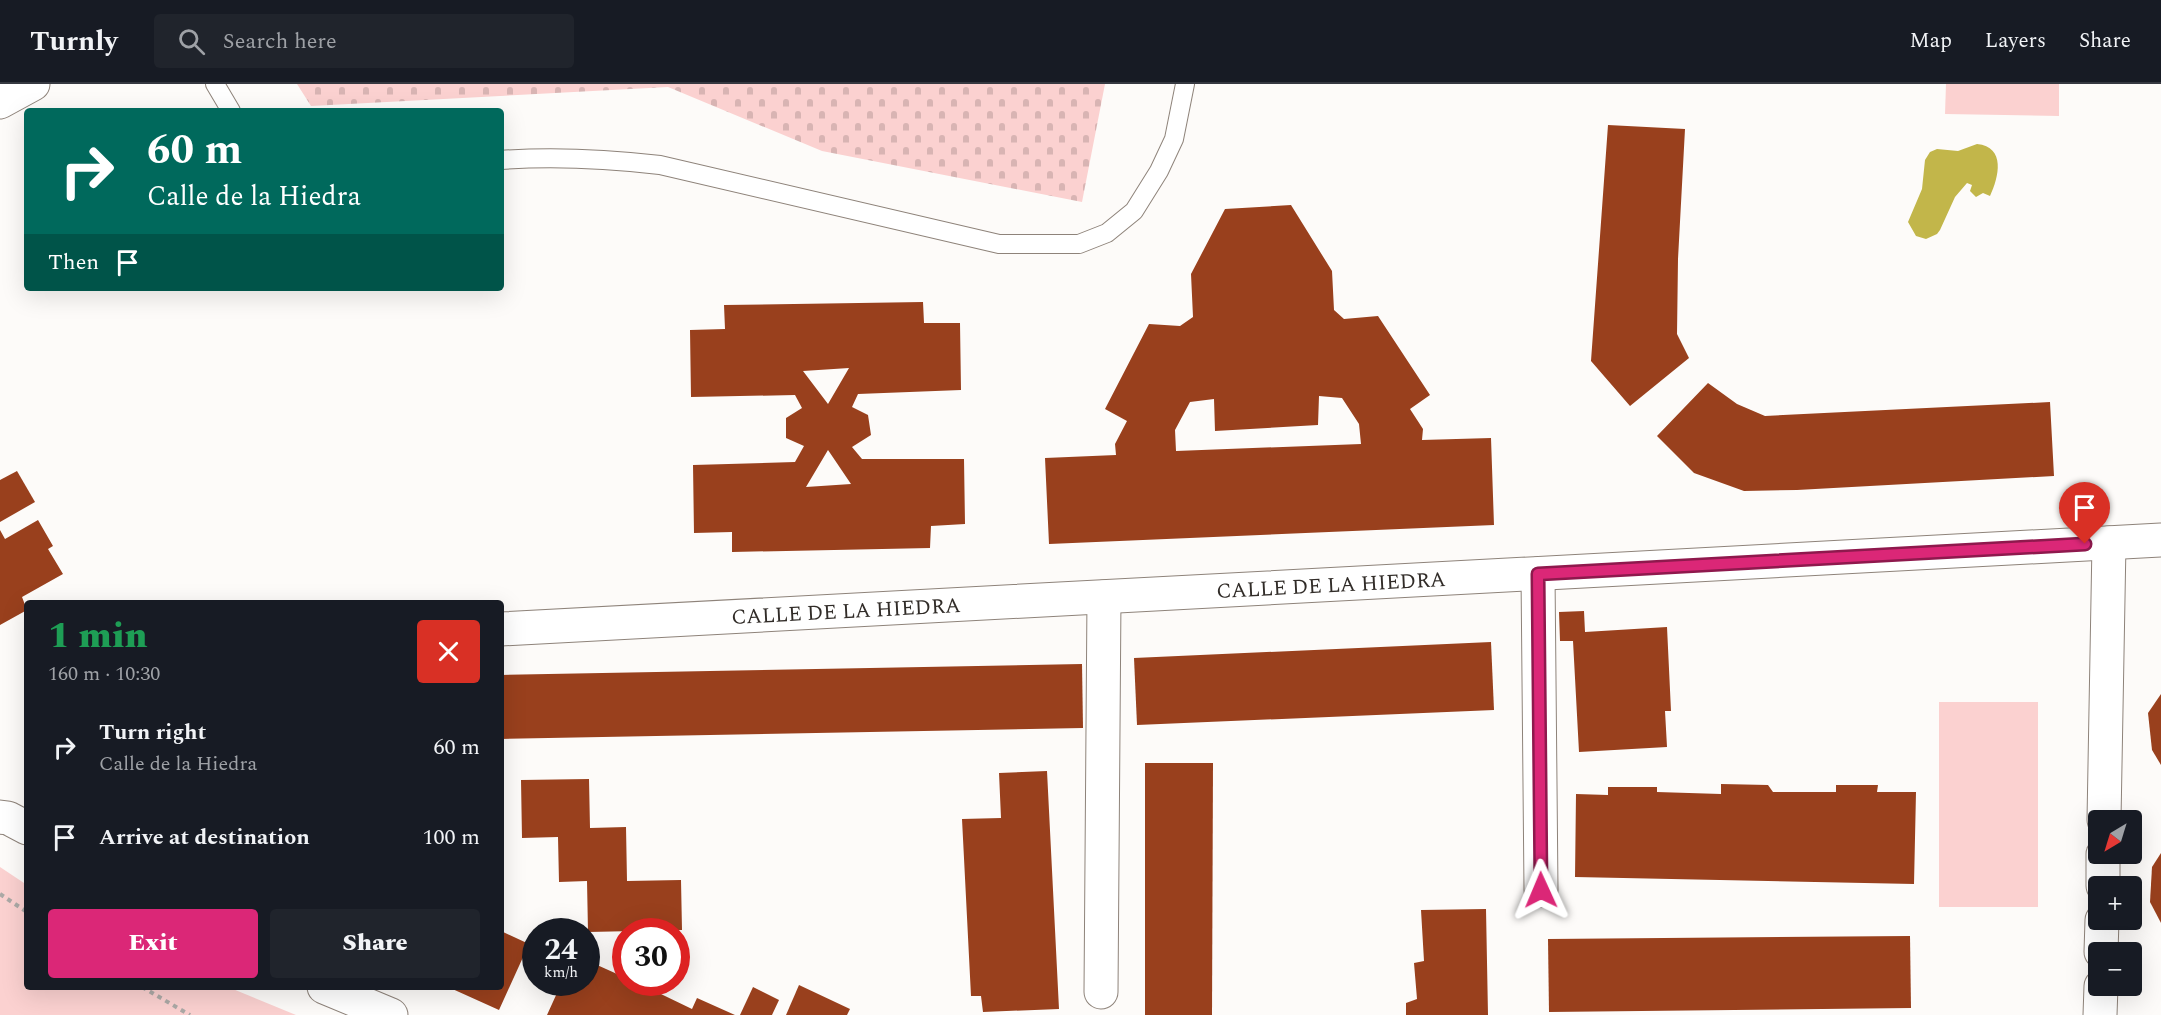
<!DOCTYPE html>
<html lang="en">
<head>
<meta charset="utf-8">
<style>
	body { margin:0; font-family:Spectral,serif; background:#20242c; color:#f1f3f6; height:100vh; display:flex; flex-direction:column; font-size:22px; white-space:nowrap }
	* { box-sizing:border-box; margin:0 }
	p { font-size:20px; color:#9ea1a6 }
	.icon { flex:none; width:33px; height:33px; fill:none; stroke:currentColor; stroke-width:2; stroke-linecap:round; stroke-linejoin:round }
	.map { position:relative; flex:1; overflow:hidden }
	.drawer { position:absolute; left:24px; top:516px; width:480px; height:390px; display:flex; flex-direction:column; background:#171b24; border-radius:6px; box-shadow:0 6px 24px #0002 }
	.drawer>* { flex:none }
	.hud { position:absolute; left:24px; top:24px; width:480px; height:183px; border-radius:6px; box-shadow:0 6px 24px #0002; background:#00695c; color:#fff; overflow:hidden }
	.needle { width:39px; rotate:218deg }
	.controls { position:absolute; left:2088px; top:726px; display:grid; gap:12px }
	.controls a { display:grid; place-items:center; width:54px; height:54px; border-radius:6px; background:#171b24; box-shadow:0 6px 24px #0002; font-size:30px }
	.speed { position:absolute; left:522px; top:834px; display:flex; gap:12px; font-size:30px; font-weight:700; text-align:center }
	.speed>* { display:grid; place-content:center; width:78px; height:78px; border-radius:50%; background:#171b24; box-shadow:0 6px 24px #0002; line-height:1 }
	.speed small { font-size:15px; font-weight:400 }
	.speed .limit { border:9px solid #d22; background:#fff; color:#111 }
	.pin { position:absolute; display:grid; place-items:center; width:51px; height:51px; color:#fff; margin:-62px -26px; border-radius:50% 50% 50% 0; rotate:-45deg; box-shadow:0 0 6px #0007 }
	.pin .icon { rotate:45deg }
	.me { position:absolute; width:66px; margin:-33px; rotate:359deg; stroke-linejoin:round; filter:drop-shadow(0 0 4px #0008) }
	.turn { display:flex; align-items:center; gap:21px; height:126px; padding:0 24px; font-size:27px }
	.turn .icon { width:78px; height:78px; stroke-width:2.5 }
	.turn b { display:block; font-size:42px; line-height:51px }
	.then { display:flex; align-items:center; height:57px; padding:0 24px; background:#0003; gap:12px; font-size:22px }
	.round { display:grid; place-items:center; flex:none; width:63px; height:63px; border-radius:6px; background:#20242c }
	.summary { display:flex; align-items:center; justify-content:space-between; height:102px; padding:0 24px }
	h1 { font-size:36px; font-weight:800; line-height:45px; color:#1e9e55 }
	.primary-button { display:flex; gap:12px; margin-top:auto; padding:12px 24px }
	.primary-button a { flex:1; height:69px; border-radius:6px; background:#db2777; color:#fff; font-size:24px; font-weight:800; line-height:69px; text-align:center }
	.primary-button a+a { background:#20242c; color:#f1f3f6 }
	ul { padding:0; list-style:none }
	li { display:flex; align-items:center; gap:18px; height:90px; padding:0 24px }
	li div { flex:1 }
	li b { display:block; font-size:22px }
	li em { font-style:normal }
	header { display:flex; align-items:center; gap:36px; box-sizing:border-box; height:84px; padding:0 30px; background:#171b24; border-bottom:2px solid #363941 }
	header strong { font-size:28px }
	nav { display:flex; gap:33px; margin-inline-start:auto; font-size:21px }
	.search { width:420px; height:54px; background:#20242c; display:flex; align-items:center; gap:15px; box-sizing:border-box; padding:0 21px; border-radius:6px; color:#9ea1a6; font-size:22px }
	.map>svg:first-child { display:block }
	.cemetery { fill:url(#cemetery-stones) }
	.park { fill:#fbd1d0 }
	.water { fill:#c2b64a }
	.building { fill:#99401d; fill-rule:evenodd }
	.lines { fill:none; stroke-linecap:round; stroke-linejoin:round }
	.lane-casing { stroke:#8e837a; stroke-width:20 }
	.street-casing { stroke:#8e837a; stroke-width:35 }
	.path { stroke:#aca9a6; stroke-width:4; stroke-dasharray:4.5 4.5; stroke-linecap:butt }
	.lane { stroke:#fff; stroke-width:18 }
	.street { stroke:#fff; stroke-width:33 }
	.route-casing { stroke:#8e194d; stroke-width:15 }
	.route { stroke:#db2777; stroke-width:10 }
	.labels { text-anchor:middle; stroke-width:6; stroke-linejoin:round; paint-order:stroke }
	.street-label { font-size:21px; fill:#312c28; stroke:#fff }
</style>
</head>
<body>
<header>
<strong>Turnly</strong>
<div class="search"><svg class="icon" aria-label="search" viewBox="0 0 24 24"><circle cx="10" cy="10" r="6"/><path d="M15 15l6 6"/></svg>Search here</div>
<nav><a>Map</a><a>Layers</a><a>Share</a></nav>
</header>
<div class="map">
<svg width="2161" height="931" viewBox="0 0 2161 931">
	<defs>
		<pattern id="cemetery-stones" width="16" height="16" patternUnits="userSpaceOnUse" patternTransform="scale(1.5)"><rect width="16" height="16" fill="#fbd1d0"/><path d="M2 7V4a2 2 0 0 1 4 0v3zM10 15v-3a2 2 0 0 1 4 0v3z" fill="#d8b4b3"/></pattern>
	</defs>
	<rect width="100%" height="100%" fill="#fdfbf9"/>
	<!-- cemetery -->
	<path class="cemetery" d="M 297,0 L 1105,0 L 1082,118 L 822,67 L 668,3 L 311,22 Z"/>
	<!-- park -->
	<g class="park">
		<path d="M 1946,0 L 2059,0 L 2059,32 L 1945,30 Z"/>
		<rect x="1939" y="618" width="99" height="205"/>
		<path d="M 0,783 L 27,801 L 27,903 L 228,903 L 296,931 L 0,931 Z"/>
	</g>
	<!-- water -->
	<path class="water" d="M 1977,60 C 2006,63 1999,93 1990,112 L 1983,109 L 1976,113 L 1970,107 L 1972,101 L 1967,99 L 1955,113 L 1940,146 L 1937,150 L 1926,155 L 1916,152 L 1908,138 L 1922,105 L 1925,76 L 1930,68 L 1937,65 L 1958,67 Z"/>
	<!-- building -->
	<g class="building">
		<path d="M 1608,41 L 1685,45 L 1678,175 L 1677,250 L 1689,274 L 1630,322 L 1591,277 Z"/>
		<path d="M 1291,121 L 1332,187 L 1334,226 L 1344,235 L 1378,232 L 1430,311 L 1410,325 L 1423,345 L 1422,356 L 1491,354 L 1494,441 L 1049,460 L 1045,374 L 1116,371 L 1115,360 L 1127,337 L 1105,325 L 1149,240 L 1180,242 L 1193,233 L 1191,190 L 1225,125 ZM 1319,312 L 1342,314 L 1359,340 L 1361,360 L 1176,367 L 1175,346 L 1190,318 L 1214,315 L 1215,347 L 1318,341 Z"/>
		<path d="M 923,218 L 924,239 L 960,239 L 961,306 L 858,310 L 852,323 L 868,331 L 871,351 L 852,363 L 862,375 L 964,375 L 965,440 L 931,442 L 930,464 L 732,468 L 732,448 L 694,449 L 693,381 L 795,378 L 804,362 L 786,354 L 786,334 L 802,324 L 795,311 L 691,313 L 690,246 L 725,245 L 724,221 ZM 849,284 L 828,320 L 803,287 ZM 828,366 L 851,400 L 806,403 Z"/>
		<path d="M 1708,299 L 1737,320 L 1765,332 L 2050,318 L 2054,392 L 1797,406 L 1744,407 L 1694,389 L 1657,352 Z"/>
		<path d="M 17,387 L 35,418 L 0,438 L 0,396 Z"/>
		<path d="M 38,436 L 53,462 L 48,465 L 63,490 L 22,513 L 27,526 L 0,541 L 0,446 L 5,455 Z"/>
		<path d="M 1584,527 L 1585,548 L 1667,543 L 1671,627 L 1665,627 L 1667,663 L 1579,668 L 1573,557 L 1560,557 L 1559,528 Z"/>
		<path d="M 1491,558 L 1494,626 L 1137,641 L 1134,574 Z"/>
		<path d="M 1082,580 L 1083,644 L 501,655 L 501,591 Z"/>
		<path d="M 2161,610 L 2161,681 L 2152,666 L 2148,629 Z"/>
		<path d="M 1145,679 L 1213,679 L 1212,931 L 1145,931 Z"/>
		<path d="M 1047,687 L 1059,925 L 983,928 L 981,912 L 971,912 L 962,735 L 1001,734 L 999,689 Z"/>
		<path d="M 589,695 L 590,744 L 626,743 L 627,797 L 681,796 L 682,846 L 588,848 L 587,797 L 559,798 L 558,753 L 522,754 L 521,696 Z"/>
		<path d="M 1721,700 L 1768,701 L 1773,708 L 1836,708 L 1836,701 L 1878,701 L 1877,708 L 1916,708 L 1914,800 L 1575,793 L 1576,710 L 1608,711 L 1608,703 L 1657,703 L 1657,708 L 1721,710 Z"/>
		<path d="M 2161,769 L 2161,839 L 2150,818 L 2152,783 Z"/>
		<path d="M 1486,825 L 1488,931 L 1406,931 L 1406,919 L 1417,915 L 1414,879 L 1424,877 L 1421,826 Z"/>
		<path d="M 501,847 L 529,860 L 499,926 L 448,903 L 501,903 Z"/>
		<path d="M 1910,852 L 1911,924 L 1549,928 L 1548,855 Z"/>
		<path d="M 586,876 L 626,894 L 626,898 L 636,898 L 692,925 L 697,914 L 735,931 L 547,931 L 562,898 L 586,898 Z"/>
		<path d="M 799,901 L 850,925 L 847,931 L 786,931 Z"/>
		<path d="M 753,903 L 779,916 L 772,931 L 740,931 Z"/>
	</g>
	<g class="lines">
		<defs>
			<g id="lane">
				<path d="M 215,0 L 231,27"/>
				<path d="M 501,76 C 554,72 608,75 660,81 L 999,160 L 1079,160 L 1107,149 L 1134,127 L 1159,87 L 1174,55 L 1185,0"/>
			</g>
			<g id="street">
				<path d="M 0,18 L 33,0"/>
				<path d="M 1538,490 L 1541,806"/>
				<path d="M 501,545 L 2161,456"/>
				<path d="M 0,733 L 8,734 L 27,744"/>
				<path d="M 2104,736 L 2109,459"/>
				<path d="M 2103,802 L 2103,770"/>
				<path d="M 2101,868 L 2102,836"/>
				<path d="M 324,903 L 391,931"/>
				<path d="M 1101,908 L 1104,513"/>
				<path d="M 2100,931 L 2101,902"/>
			</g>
		</defs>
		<!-- lane casing -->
		<use href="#lane" class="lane-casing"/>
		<!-- street casing -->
		<use href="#street" class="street-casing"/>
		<!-- path -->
		<g class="path">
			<path d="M 0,810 L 27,828"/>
			<path d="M 142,903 L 190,931"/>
		</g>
		<!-- lane -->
		<use href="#lane" class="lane"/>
		<!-- street -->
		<use href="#street" class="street"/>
	</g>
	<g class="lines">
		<defs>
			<path id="route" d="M 1541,806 L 1538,490 L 2085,460"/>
		</defs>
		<!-- route casing -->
		<use href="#route" class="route-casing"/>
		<!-- route -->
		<use href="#route" class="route"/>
	</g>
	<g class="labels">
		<!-- street labels -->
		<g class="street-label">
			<text transform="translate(1331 501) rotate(-3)" y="7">CALLE DE LA HIEDRA</text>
			<text transform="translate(846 527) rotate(-3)" y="7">CALLE DE LA HIEDRA</text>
		</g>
	</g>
</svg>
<div class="controls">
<a><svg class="needle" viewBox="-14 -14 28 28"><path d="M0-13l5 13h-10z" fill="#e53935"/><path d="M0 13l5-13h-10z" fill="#9ea1a6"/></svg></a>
<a>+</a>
<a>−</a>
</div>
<div class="speed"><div>24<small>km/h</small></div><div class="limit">30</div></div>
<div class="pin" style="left:2085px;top:460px;background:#d93025"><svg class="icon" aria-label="arrive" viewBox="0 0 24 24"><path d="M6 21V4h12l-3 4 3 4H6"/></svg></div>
<svg class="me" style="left:1541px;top:806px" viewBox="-20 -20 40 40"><path d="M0-17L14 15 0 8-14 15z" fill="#db2777" stroke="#fff" stroke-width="4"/></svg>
<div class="hud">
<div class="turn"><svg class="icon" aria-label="right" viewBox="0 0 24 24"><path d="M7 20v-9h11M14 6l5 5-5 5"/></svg><div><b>60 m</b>Calle de la Hiedra</div></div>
<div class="then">Then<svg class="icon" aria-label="arrive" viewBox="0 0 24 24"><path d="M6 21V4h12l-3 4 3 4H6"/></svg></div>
</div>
<section class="drawer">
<div class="summary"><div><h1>1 min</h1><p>160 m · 10:30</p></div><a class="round" style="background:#d93025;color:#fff"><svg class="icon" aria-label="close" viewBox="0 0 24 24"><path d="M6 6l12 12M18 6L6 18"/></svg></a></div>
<ul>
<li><svg class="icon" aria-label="right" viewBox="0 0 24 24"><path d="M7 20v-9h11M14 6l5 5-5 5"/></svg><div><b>Turn right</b><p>Calle de la Hiedra</p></div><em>60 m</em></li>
<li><svg class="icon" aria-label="arrive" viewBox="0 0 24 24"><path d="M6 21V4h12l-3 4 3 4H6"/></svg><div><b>Arrive at destination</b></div><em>100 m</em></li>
</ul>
<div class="primary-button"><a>Exit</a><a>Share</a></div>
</section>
</div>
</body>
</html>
